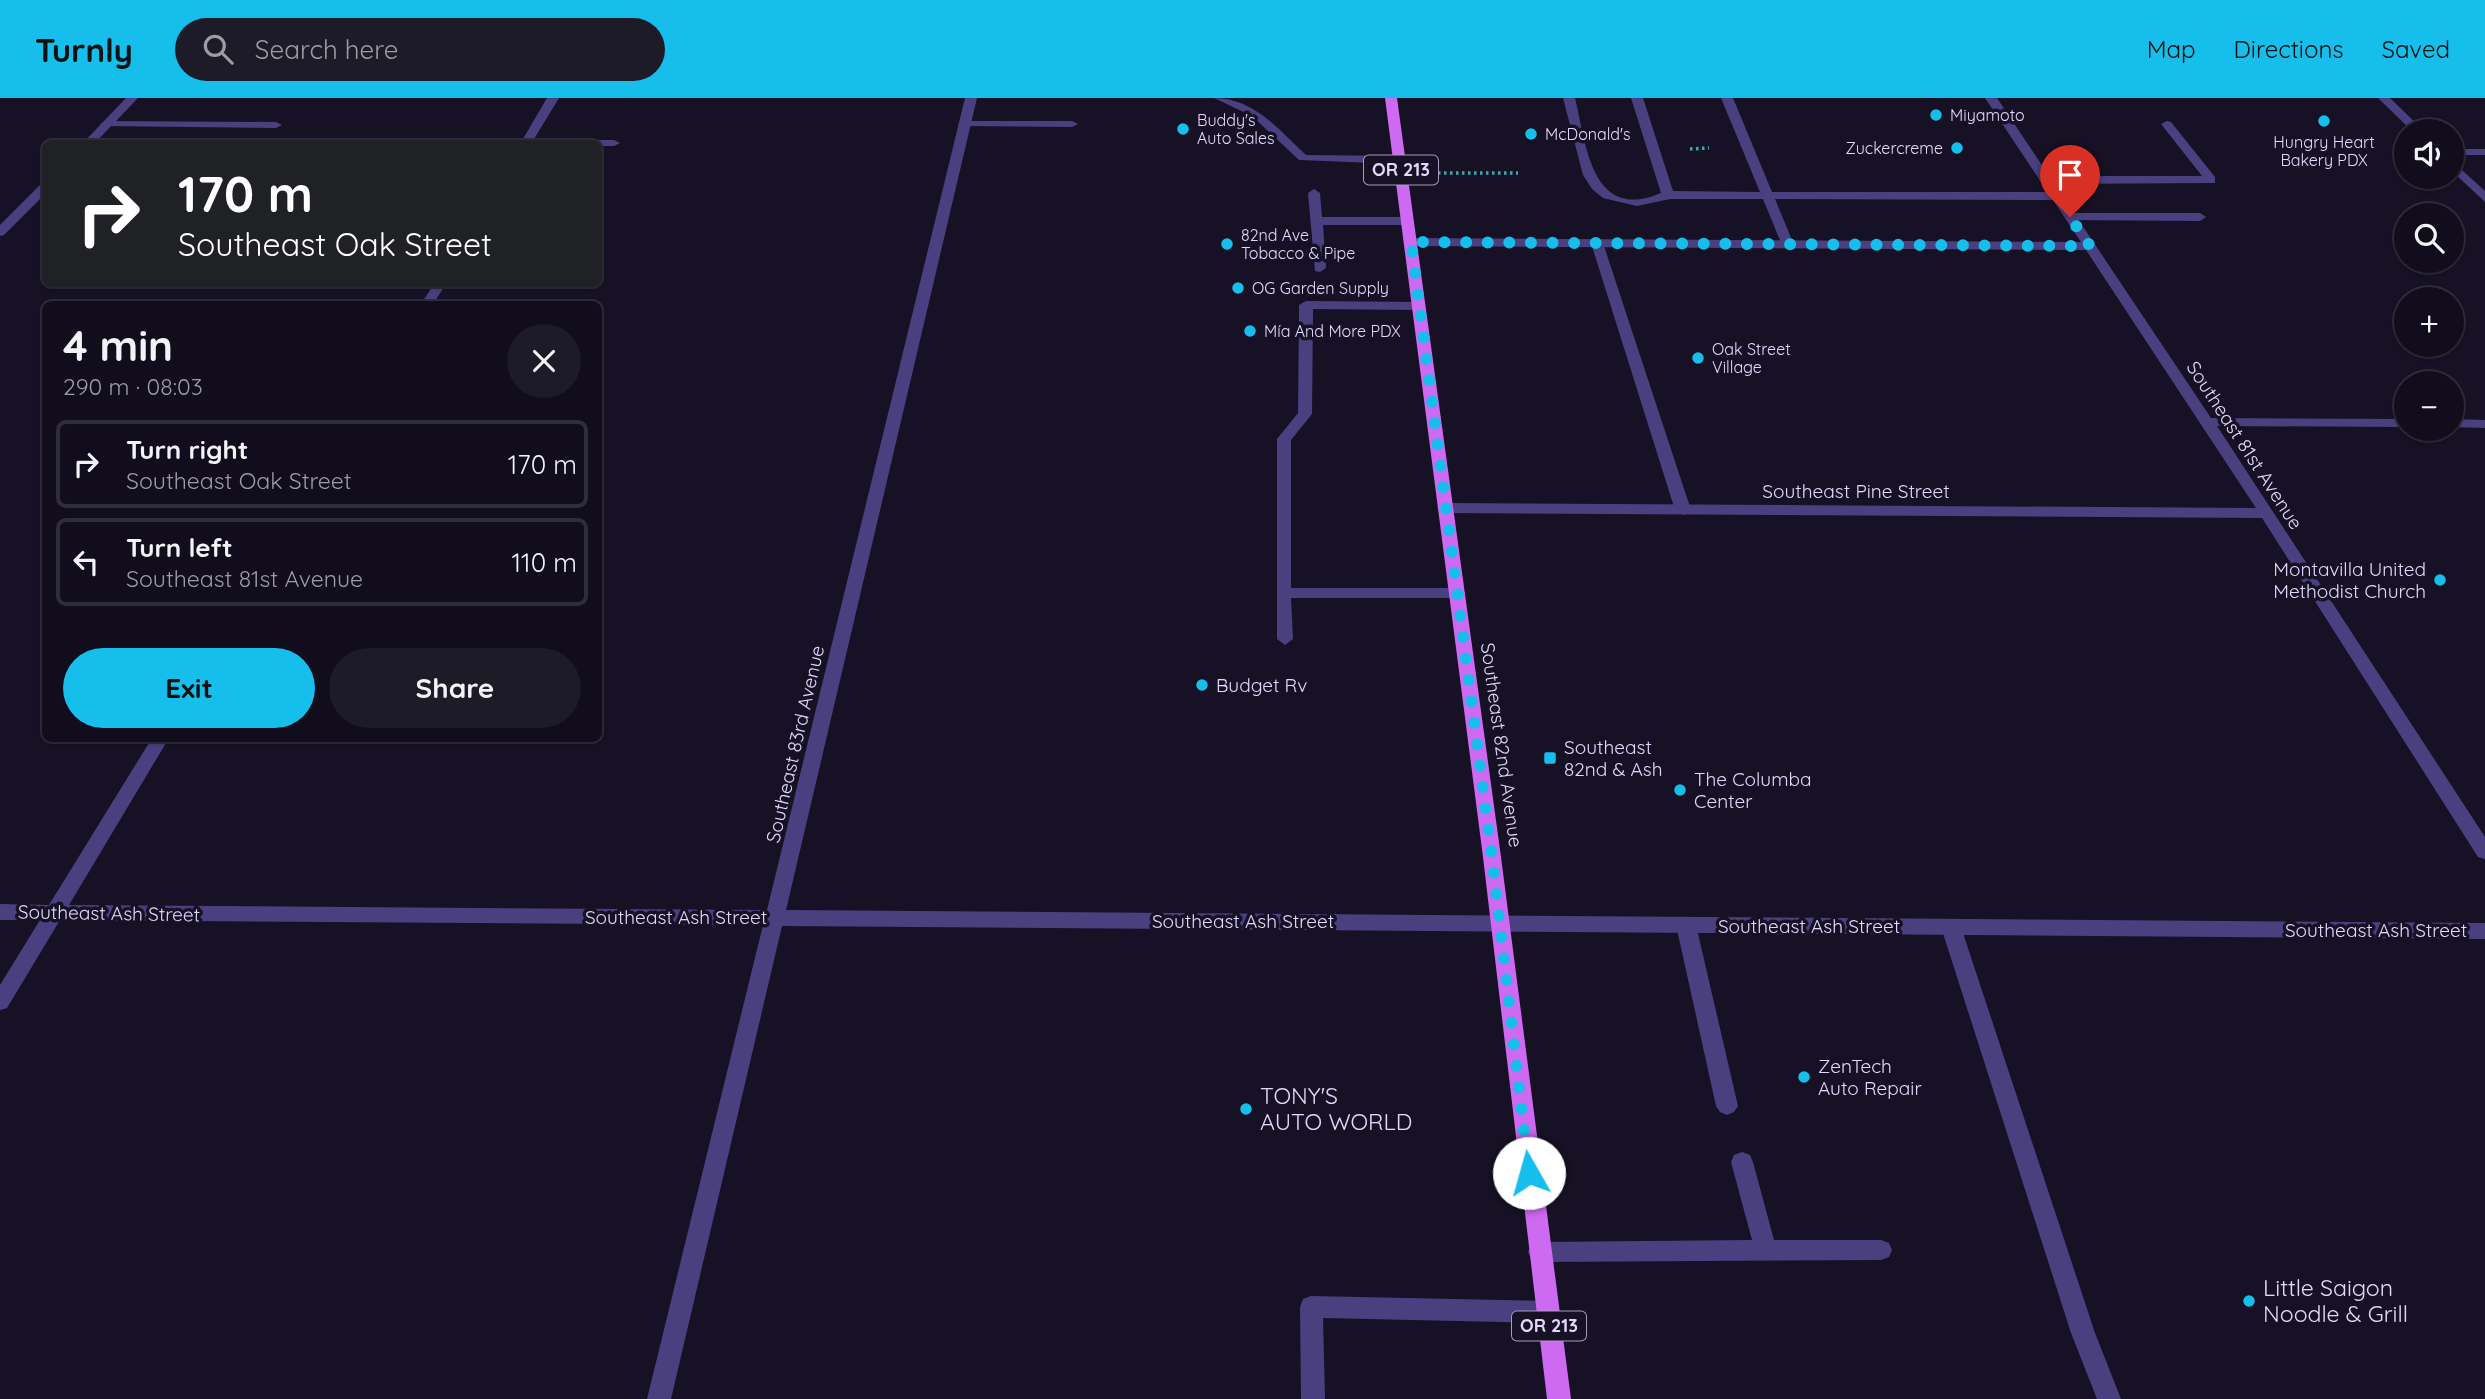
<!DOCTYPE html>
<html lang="en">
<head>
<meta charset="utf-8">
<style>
	body { margin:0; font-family:Quicksand,sans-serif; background:#1e1b29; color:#f1f3f6; height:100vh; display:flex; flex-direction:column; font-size:26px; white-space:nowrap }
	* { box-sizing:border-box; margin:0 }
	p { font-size:23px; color:#9c9ca3 }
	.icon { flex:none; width:38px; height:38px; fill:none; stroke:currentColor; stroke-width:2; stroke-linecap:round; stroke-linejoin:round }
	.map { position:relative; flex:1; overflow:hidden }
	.drawer { position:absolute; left:42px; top:203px; width:560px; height:441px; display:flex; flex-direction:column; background:#110d1c; border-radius:10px; box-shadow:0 2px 5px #0004,0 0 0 2px #302d3b }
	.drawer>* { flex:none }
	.guide { position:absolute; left:42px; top:42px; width:560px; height:147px; border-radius:10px; box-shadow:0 2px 5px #0004,0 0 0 2px #302d3b; background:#202124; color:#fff; overflow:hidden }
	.controls { position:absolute; left:2394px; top:21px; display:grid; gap:14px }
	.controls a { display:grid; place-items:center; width:70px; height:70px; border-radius:50%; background:#110d1c; box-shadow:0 2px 5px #0004,0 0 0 2px #302d3b; font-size:35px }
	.pin { position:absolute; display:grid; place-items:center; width:60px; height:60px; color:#fff; margin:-72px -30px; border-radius:50% 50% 50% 0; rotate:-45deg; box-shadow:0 0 7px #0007 }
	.pin .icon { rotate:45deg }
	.me { position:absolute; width:77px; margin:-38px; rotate:353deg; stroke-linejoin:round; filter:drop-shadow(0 0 5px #0008) }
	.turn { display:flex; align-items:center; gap:24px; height:147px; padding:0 21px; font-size:32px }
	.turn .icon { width:91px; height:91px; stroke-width:2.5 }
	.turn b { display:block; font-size:49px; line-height:60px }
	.round { display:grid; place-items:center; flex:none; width:74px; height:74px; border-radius:37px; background:#1e1b29 }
	.headline { display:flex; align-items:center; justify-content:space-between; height:119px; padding:0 21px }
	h1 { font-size:42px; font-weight:700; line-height:52px }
	.button { display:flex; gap:14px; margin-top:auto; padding:14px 21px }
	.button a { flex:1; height:80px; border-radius:42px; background:#15beeb; color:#111; font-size:28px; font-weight:700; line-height:80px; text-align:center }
	.button a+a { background:#1e1b29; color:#f1f3f6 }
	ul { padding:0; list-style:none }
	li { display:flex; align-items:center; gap:21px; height:88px; margin:0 14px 10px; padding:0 7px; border:4px solid #302d3b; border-radius:10px }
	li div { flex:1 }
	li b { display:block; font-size:26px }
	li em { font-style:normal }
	header { display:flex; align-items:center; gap:42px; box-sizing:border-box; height:98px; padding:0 35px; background:#15beeb; color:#111 }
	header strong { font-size:33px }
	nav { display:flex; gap:38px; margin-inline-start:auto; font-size:24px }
	.search { width:490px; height:63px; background:#1e1b29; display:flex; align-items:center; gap:18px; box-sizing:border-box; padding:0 24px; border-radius:38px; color:#9c9ca3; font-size:26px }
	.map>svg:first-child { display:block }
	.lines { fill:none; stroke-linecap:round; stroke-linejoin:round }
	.path { stroke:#3aa9ae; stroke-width:3.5; stroke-dasharray:2.5 3.5; stroke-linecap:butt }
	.lane { fill:#4a4080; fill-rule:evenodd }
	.street { fill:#4a4080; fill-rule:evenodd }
	.primary { fill:#ce69f2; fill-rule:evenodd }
	.route { stroke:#15beeb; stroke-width:12; stroke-dasharray:0 21.6 }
	.poi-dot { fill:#15beeb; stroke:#171125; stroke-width:2.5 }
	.labels { text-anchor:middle; stroke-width:7; stroke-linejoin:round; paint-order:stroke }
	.far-poi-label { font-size:16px; fill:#e0d9fc; stroke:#171125; text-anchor:start }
	.shield { fill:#171125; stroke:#a49dbc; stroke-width:2 }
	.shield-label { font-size:18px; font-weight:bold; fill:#e0d9fc }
	.street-label { font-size:19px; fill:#e0d9fc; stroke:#171125 }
	.poi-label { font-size:19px; fill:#e0d9fc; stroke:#171125; text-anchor:start }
	.near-poi-label { font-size:23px; fill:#e0d9fc; stroke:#171125; text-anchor:start }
</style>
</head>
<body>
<header>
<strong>Turnly</strong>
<div class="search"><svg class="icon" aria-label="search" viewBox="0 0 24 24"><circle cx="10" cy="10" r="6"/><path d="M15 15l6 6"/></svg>Search here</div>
<nav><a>Map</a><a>Directions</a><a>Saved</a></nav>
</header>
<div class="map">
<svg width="2485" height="1301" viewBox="0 0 2485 1301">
	<rect width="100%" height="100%" fill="#171125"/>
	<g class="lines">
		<!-- path -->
		<g class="path">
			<path d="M 1690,51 L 1709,50"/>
			<path d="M 1438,75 L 1518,75"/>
		</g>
		<!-- lane -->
		<g class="lane">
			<path d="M 1214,0 C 1254,0 1279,32 1306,57 L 1400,58 L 1406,62 L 1400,66 L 1299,62 L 1252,18 Z"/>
			<path d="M 1563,0 L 1575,0 C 1586,45 1591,125 1661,95 L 1631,0 L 1643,0 L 1673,93 L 1760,94 L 1721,0 L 1733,0 L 1772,94 L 2056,94 L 2062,98 L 2056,102 L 1775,101 L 1794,147 L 1788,151 L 1782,147 L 1763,101 L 1670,101 L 1637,108 L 1603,100 L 1592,91 L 1583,77 Z"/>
			<path d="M 106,23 L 276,24 L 282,27 L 276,30 L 102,28 L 100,26 Z"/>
			<path d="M 964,23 L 1072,23 L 1078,26 L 1072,29 L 960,28 L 958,26 Z"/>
			<path d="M 2167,23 L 2171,24 L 2215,79 L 2215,85 L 2045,86 L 2039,82 L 2045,78 L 2202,78 L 2161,26 Z"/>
			<path d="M 525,42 L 614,42 L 620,45 L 614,48 L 598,48 L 598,46 L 519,45 Z"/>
			<rect x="2452" y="51" width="33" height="6"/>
			<path d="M 1314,91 L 1320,95 L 1322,119 L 1408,119 L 1414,123 L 1408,127 L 1323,127 L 1326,170 L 1320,174 L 1315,173 L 1308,95 Z"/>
			<path d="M 2070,115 L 2200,115 L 2206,119 L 2200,123 L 2066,122 L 2066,116 Z"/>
			<path d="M 1597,141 L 1603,145 L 1691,412 L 1688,415 L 1683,417 L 1675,412 L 1591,145 Z"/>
			<path d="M 1306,203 L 1419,204 L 1426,208 L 1419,212 L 1313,211 L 1312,316 L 1291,342 L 1291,490 L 1457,490 L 1465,495 L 1457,500 L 1291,500 L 1293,541 L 1285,547 L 1277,541 L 1277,341 L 1298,315 L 1299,207 Z"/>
			<path d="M 1686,819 L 1693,822 L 1696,827 L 1738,1008 L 1734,1014 L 1727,1017 L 1720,1014 L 1716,1008 L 1676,827 L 1679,822 Z"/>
			<path d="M 1951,821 L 1958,824 L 1961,829 L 2095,1235 L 2121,1301 L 2097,1301 L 2071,1235 L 1941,829 L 1944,824 Z"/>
			<path d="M 1742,1054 L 1750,1057 L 1753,1064 L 1774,1142 L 1881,1142 L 1889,1145 L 1892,1152 L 1889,1159 L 1881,1162 L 1539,1164 L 1531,1161 L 1528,1154 L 1531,1147 L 1539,1144 L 1752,1142 L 1731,1064 L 1734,1057 Z"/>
			<path d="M 1311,1198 L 1547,1203 L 1555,1206 L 1559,1214 L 1555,1222 L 1547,1225 L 1323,1220 L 1325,1301 L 1301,1301 L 1300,1209 L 1303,1201 Z"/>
		</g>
		<!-- street -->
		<g class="street">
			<path d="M 126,0 L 138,0 L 94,46 L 82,46 Z"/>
			<path d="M 547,0 L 559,0 L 531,46 L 520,46 Z"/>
			<path d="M 965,0 L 977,0 L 786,812 L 2485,825 L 2485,841 L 782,828 L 671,1301 L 647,1301 L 763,827 L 60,822 L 7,910 L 0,912 L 0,887 L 40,822 L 0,822 L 0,806 L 49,807 L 152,640 L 169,640 L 69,807 L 767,812 Z"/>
			<path d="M 1985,0 L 1997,0 L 2211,320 L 2406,321 L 2406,329 L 2217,328 L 2485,739 L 2485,761 L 2478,759 L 2262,420 L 1445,415 L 1437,410 L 1445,405 L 2256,410 L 2086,152 L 1411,148 L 1405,144 L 1411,140 L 2081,144 Z"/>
			<path d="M 2378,0 L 2390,0 L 2424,33 L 2412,33 Z"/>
			<path d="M 2452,63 L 2485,93 L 2485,104 L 2452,73 Z"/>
			<path d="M 42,85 L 46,85 L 46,95 L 4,137 L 0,138 L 0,127 Z"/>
			<path d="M 434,186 L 446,186 L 433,206 L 421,206 Z"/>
			<path d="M 2452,321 L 2485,322 L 2485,330 L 2452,329 Z"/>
		</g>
		<!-- primary -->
		<path class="primary" d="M 1385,0 L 1397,0 L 1501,759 L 1571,1301 L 1547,1301 L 1483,759 Z"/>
	</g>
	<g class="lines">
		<!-- route -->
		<path class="route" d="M 1529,1075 L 1492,759 L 1411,144 L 2090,148 L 2070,119"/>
	</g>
	<!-- markers -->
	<g class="poi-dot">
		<circle cx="1936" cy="17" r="7"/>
		<circle cx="2324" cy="23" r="7"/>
		<circle cx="1183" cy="31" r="7"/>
		<circle cx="1531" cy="36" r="7"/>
		<circle cx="1957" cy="50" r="7"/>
		<circle cx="1227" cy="146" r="7"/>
		<circle cx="1238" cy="190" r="7"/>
		<circle cx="1250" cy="233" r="7"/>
		<circle cx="1698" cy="260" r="7"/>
		<circle cx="2440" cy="482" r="7"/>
		<circle cx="1202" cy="587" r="7"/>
		<rect x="1543" y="653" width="14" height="14" rx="3.5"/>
		<circle cx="1680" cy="692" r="7"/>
		<circle cx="1804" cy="979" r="7"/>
		<circle cx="1246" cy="1011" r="7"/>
		<circle cx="2249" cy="1203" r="7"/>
	</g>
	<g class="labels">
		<!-- far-poi labels -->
		<g class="far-poi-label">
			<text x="1950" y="23">Miyamoto</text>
			<text x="1197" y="28">Buddy's<tspan x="1197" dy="18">Auto Sales</tspan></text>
			<text x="1545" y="42">McDonald's</text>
			<text x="2324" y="50" text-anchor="middle">Hungry Heart<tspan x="2324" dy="18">Bakery PDX</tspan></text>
			<text x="1943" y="56" text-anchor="end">Zuckercreme</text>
			<text x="1241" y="143">82nd Ave<tspan x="1241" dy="18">Tobacco &amp; Pipe</tspan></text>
			<text x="1252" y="196">OG Garden Supply</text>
			<text x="1264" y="239">Mía And More PDX</text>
			<text x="1712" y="257">Oak Street<tspan x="1712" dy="18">Village</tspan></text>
		</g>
		<!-- shield labels -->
		<g class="shield">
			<rect x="1364" y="57.5" width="74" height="29" rx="5"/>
			<rect x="1512" y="1213.5" width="74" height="29" rx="5"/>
		</g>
		<g class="shield-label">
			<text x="1401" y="78">OR 213</text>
			<text x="1549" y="1234">OR 213</text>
		</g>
		<!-- street labels -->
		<g class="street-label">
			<text transform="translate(2245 347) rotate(57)" y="7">Southeast 81st Avenue</text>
			<text x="1856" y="400">Southeast Pine Street</text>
			<text transform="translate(795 646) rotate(-77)" y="7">Southeast 83rd Avenue</text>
			<text transform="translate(1502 647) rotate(82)" y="7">Southeast 82nd Avenue</text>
			<text transform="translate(109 815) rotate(1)" y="7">Southeast Ash Street</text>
			<text x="676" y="826">Southeast Ash Street</text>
			<text x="1243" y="830">Southeast Ash Street</text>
			<text x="1809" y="835">Southeast Ash Street</text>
			<text x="2376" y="839">Southeast Ash Street</text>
		</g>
		<!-- poi labels -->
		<g class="poi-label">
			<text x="2426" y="478" text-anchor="end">Montavilla United<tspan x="2426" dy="22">Methodist Church</tspan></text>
			<text x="1216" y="594">Budget Rv</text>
			<text x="1564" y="656">Southeast<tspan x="1564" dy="22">82nd &amp; Ash</tspan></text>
			<text x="1694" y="688">The Columba<tspan x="1694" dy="22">Center</tspan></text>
			<text x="1818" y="975">ZenTech<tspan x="1818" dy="22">Auto Repair</tspan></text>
		</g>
		<!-- near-poi labels -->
		<g class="near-poi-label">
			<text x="1260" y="1006">TONY'S<tspan x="1260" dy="26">AUTO WORLD</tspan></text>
			<text x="2263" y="1198">Little Saigon<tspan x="2263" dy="26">Noodle &amp; Grill</tspan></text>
		</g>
	</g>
</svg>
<div class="controls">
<a><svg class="icon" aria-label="sound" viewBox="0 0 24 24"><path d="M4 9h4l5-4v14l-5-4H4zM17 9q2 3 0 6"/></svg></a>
<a><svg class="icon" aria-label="search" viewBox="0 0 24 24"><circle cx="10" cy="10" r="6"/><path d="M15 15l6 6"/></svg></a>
<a>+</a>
<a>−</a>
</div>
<div class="pin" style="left:2070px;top:119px;background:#d93025"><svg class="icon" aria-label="arrive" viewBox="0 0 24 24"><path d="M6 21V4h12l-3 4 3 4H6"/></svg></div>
<svg class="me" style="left:1529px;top:1075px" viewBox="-20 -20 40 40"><circle r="19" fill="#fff"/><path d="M0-13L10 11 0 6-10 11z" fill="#15beeb"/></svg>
<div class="guide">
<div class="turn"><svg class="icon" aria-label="right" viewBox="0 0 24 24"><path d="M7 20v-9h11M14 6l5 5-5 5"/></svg><div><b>170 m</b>Southeast Oak Street</div></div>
</div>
<section class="drawer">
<div class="headline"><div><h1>4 min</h1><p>290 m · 08:03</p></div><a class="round"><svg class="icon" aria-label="close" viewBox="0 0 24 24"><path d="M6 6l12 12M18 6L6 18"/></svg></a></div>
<ul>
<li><svg class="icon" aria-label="right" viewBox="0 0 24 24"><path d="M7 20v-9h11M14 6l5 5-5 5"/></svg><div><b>Turn right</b><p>Southeast Oak Street</p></div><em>170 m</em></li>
<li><svg class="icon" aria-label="left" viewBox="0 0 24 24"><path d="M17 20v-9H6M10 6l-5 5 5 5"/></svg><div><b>Turn left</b><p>Southeast 81st Avenue</p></div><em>110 m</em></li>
</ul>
<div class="button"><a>Exit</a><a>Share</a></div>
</section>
</div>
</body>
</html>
